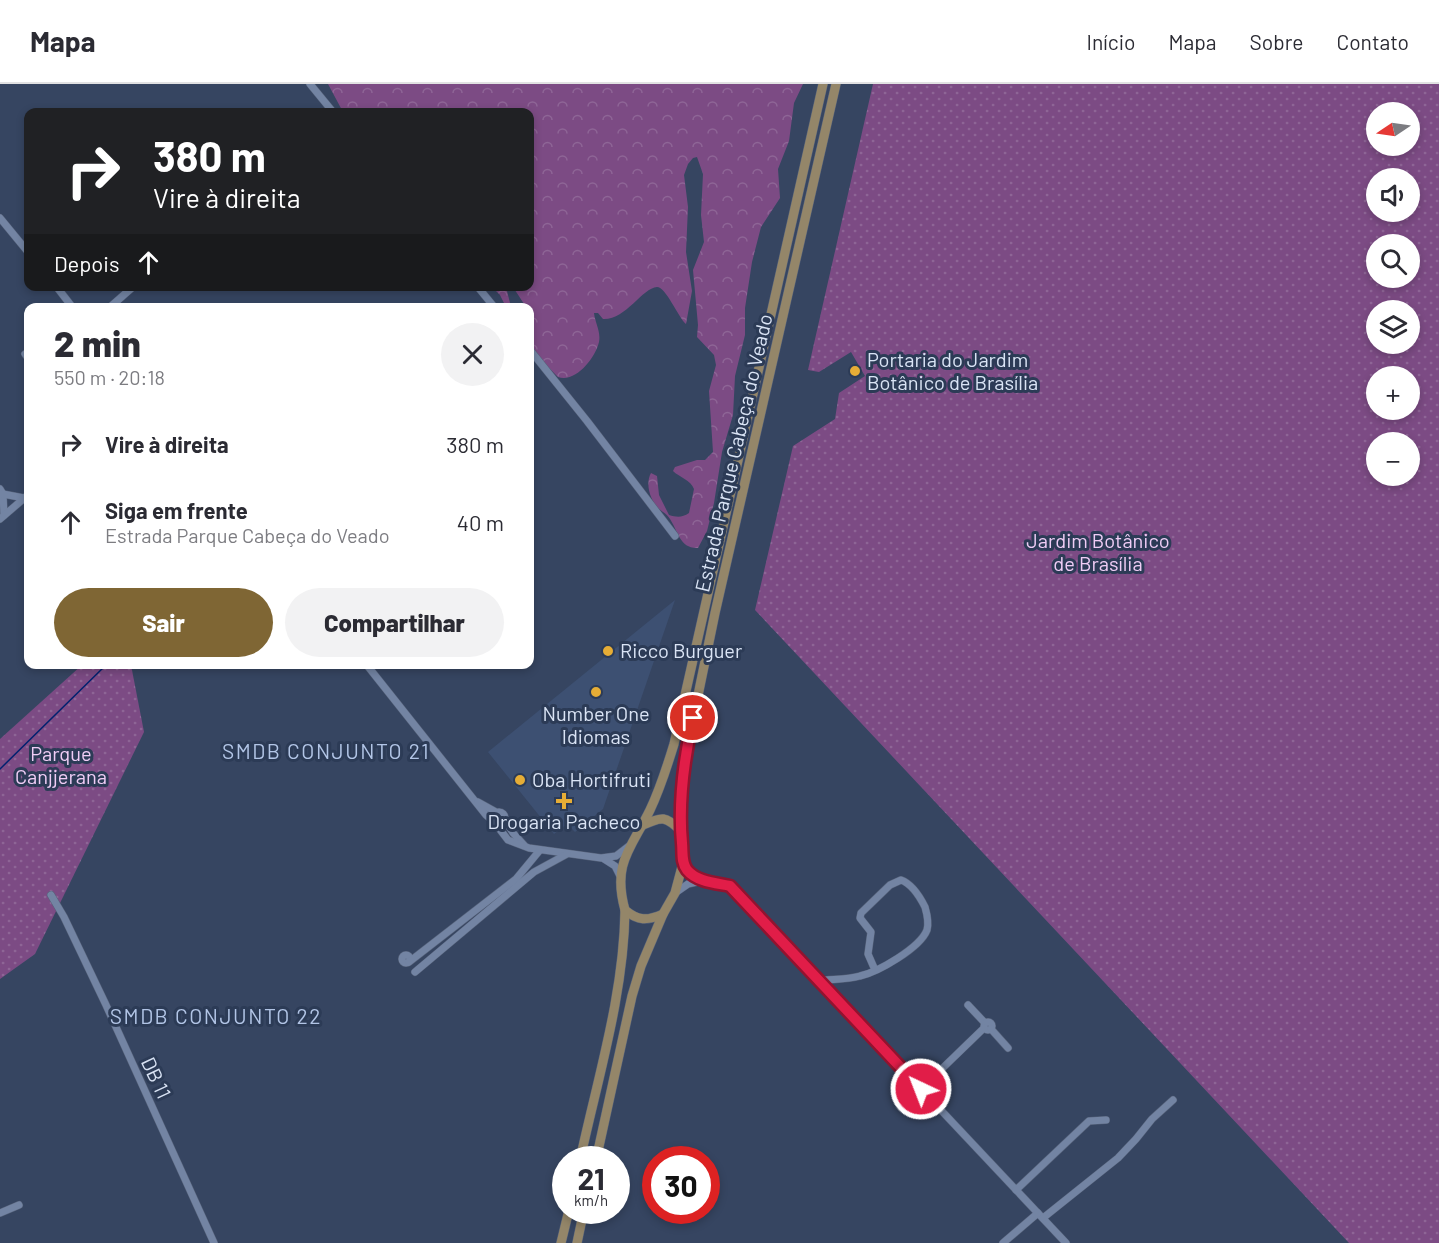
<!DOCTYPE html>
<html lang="pt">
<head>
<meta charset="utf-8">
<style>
	body { margin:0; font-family:Barlow,sans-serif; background:#f2f2f3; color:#2b2b33; height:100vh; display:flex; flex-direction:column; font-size:22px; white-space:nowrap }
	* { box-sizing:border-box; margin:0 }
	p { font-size:20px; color:#7c7c81 }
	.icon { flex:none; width:33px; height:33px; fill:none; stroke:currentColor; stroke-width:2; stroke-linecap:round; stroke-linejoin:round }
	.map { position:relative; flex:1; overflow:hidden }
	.sheet { position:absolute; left:24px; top:219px; width:510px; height:366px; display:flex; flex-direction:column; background:#fff; border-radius:12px; box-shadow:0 3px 9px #0003 }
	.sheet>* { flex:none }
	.hud { position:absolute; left:24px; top:24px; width:510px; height:183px; border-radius:12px; box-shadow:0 3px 9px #0003; background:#202124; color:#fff; overflow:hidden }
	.needle { width:39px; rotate:257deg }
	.fabs { position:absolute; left:1366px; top:18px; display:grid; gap:12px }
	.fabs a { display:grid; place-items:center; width:54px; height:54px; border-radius:50%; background:#fff; box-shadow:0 3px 9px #0003; font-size:30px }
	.speed { position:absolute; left:552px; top:1062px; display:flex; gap:12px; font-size:30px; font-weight:700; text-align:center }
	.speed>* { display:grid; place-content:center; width:78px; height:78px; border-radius:50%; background:#fff; box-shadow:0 3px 9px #0003; line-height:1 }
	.speed small { font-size:15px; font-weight:400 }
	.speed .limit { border:9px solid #d22; background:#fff; color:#111 }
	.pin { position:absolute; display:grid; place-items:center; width:51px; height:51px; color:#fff; margin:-26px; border:3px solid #fff; border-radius:50%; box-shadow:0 2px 6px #0007 }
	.me { position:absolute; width:66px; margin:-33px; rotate:317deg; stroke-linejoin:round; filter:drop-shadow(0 0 4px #0008) }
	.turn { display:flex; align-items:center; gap:21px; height:126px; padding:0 30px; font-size:27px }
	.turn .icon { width:78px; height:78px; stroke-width:2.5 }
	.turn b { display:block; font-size:42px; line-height:51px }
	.then { display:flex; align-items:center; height:57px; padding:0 30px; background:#0003; gap:12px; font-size:22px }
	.round { display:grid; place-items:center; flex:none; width:63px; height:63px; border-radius:32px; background:#f2f2f3 }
	.headline { display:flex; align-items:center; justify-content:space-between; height:102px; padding:0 30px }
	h1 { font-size:36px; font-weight:800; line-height:45px }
	.cta { display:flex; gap:12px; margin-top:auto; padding:12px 30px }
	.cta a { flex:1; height:69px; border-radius:36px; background:#7f6634; color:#fff; font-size:24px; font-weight:800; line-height:69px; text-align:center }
	.cta a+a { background:#f2f2f3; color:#2b2b33 }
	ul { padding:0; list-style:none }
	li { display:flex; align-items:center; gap:18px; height:78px; padding:0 30px }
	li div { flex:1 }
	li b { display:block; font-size:22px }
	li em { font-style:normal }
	header { display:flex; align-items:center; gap:36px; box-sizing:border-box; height:84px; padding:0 30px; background:#fff; border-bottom:2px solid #e1e1e2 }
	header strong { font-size:28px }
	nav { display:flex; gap:33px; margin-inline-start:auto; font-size:21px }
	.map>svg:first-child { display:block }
	.built { fill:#3d5072 }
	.forest { fill:url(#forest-crowns) }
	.park { fill:url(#park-dots); fill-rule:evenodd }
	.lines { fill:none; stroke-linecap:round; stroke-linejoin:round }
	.stream { stroke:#00216f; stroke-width:1.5 }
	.minor-casing { stroke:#56627a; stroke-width:8 }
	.major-casing { stroke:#56627a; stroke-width:10 }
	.minor { stroke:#7384a3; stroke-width:7 }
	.major { stroke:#948669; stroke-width:9 }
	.route-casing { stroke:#92132f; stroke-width:15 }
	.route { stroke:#e11d48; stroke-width:10 }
	.poi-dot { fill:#e6ad36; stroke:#2c3b56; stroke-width:2 }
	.labels { text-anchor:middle; stroke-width:6; stroke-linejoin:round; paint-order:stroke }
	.poi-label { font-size:20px; fill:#dae4f5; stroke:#2c3b56; text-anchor:start }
	.street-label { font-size:20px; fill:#dae4f5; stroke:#2c3b56 }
	.park-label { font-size:20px; fill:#f0cdf6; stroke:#2c3b56 }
	.neighbourhood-label { font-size:21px; letter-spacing:1.5px; fill:#b2c5e6; stroke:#2c3b56 }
</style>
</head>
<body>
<header>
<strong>Mapa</strong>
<nav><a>Início</a><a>Mapa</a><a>Sobre</a><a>Contato</a></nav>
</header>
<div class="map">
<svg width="1439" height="1159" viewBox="0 0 1439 1159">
	<defs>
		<pattern id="forest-crowns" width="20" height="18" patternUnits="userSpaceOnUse" patternTransform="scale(1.5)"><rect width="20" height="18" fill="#7c4b84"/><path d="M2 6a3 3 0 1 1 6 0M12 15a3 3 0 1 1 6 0" fill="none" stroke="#8e6596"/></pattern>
		<pattern id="park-dots" width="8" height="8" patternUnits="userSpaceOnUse" patternTransform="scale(1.5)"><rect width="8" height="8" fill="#7c4b84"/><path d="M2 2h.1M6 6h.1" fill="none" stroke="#8e6596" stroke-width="1.8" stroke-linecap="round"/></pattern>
	</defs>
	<rect width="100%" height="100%" fill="#364561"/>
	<!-- built -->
	<path class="built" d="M 675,516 L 603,725 L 575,748 L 567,740 L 554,750 L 488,668 Z"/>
	<!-- forest -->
	<g class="forest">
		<path d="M 328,0 L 803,0 L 794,19 L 789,57 L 778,85 L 780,114 L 761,143 L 752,178 L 745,224 L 745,251 L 735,292 L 733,331 L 722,368 L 714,419 L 707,447 L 698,464 C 680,465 678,447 670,435 C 667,430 663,428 659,425 C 650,416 645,400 651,389 L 657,392 L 659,411 L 669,431 C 676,433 682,434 689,429 L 694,405 C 691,396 679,393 673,387 L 675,383 L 697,376 L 705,376 L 713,368 L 709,307 L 716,281 L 714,271 L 697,253 L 698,241 L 693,186 L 704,158 L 701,131 L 703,90 L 697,73 L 693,74 L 688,80 L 684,91 L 688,123 L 686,168 L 692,207 L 686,240 C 678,233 666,203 657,203 C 642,204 626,236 603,235 L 598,229 L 594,229 C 595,239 601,247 599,258 C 595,274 576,299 558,293 L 530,265 L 530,224 L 526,223 L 513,203 L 530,202 L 531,110 L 530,104 L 530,28 L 343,28 Z"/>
		<path d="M 492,203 L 506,203 L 511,223 L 506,223 L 500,211 Z"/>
	</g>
	<!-- park -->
	<g class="park">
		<path d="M 873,0 L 1439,0 L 1439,1159 L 1349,1159 L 755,526 L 793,362 L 835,335 L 839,309 L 865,292 L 851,268 L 819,288 L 808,286 ZM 1377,28 L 1410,28 L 1410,62 L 1377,62 ZM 1377,94 L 1410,94 L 1410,128 L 1377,128 ZM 1377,160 L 1410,160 L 1410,194 L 1377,194 ZM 1377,226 L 1410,226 L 1410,260 L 1377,260 ZM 1377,292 L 1410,292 L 1410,326 L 1377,326 ZM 1377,358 L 1410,358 L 1410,392 L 1377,392 Z"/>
		<path d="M 82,581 L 131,581 L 144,648 L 35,870 L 0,895 L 0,655 Z"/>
	</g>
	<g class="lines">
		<!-- stream -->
		<path class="stream" d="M 0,685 L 107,580"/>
		<defs>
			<g id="minor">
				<path d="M 310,0 L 333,28"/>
				<path d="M 0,134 L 28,168"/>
				<path d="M 56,202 L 73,224"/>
				<path d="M 477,202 L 495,224"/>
				<path d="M 109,224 L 134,202"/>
				<path d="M 530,266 L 587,337 L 675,452"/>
				<path d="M 25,270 L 28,274"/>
				<path d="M 0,405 L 3,410 L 4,431"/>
				<path d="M 3,410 L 24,414"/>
				<path d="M 0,435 L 28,411"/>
				<path d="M 366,580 L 486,731 L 493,737"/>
				<path d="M 478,718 L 496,728"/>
				<circle cx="499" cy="734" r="6"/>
				<path d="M 505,736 L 513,749 L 524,761"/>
				<path d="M 495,739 L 508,756 L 529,764 L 601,774 L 616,772 L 629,762"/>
				<path d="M 604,775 L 615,782 L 620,792"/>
				<path d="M 683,779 C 693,797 712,798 730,802 L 1066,1159"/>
				<path d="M 675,809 L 688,800 L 701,797"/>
				<path d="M 51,811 L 64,833 L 106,921 L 214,1159"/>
				<circle cx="406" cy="875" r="4"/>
				<path d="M 409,878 L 516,795 L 540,766"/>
				<path d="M 415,888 L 534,788 L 567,770"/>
				<path d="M 818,897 C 832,895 846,896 860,892 C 878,888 920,864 927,846 C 929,839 927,830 925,823 C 920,813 912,800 901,796 L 890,801 L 861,829 L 860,834 L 871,848 L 868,870 L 875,886"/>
				<path d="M 968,921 L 985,939"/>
				<circle cx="988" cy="942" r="4"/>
				<path d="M 991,945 L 1008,964"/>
				<path d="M 921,1005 L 984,944"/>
				<path d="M 1016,1106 L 1089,1037 L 1106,1036"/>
				<path d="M 0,1129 L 19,1121"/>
				<path d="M 1043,1134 L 1118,1074 L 1136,1055 L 1152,1035 L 1173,1016"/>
				<path d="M 1003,1159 L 1038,1129"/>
			</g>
			<g id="major">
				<path d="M 643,741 C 662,732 666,732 681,747"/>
				<path d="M 663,830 C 647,837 638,837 625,826 C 612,779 631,765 650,726 C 660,705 667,683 674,660 L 823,0"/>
				<path d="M 580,1076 C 598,993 624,910 625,826"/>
				<path d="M 596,1076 L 632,912 L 641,882 L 663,830 L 675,809 L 683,779 L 681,747 L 682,699 L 689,655 L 715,529 L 836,0"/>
				<path d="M 561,1159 L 569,1126"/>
				<path d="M 577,1159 L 584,1126"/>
			</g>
		</defs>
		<!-- minor casing -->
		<use href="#minor" class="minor-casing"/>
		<!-- major casing -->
		<use href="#major" class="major-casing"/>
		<!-- minor -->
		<use href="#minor" class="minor"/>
		<!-- major -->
		<use href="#major" class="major"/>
	</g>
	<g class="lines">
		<defs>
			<path id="route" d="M 693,634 C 684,675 678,717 682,759 C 683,769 681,778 687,786 C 697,798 716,799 730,802 L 921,1005"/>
		</defs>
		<!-- route casing -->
		<use href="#route" class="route-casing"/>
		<!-- route -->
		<use href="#route" class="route"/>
	</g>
	<!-- markers -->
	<g class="poi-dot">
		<circle cx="855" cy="287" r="6"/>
		<circle cx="608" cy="567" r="6"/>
		<circle cx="596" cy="608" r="6"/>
		<circle cx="520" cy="696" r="6"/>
		<path d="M561 708h6v6h6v6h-6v6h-6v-6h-6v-6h6z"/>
	</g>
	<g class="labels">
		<!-- poi labels -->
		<g class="poi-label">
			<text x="867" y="283">Portaria do Jardim<tspan x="867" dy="23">Botânico de Brasília</tspan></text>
			<text x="620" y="574">Ricco Burguer</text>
			<text x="596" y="637" text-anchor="middle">Number One<tspan x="596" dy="23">Idiomas</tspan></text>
			<text x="532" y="703">Oba Hortifruti</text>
			<text x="564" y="745" text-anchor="middle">Drogaria Pacheco</text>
		</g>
		<!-- street labels -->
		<g class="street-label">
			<text transform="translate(734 369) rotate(-77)" y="7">Estrada Parque Cabeça do Veado</text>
			<text transform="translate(156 994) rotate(65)" y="7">DB 11</text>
		</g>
		<!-- park labels -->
		<g class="park-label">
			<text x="1098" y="464">Jardim Botânico<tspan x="1098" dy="23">de Brasília</tspan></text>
			<text x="61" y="677">Parque<tspan x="61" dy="23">Canjjerana</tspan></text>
		</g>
		<!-- neighbourhood labels -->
		<g class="neighbourhood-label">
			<text x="326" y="675">SMDB CONJUNTO 21</text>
			<text x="216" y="940">SMDB CONJUNTO 22</text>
		</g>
	</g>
</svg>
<div class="fabs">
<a><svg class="needle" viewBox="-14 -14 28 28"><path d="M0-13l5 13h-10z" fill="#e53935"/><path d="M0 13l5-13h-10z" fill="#7c7c81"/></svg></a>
<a><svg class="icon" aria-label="sound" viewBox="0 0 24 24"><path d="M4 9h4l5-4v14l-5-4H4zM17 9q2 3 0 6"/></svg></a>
<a><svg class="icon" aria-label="search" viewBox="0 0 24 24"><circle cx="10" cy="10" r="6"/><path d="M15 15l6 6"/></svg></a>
<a><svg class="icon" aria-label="layers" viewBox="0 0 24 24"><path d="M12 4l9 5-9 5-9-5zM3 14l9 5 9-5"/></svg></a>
<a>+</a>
<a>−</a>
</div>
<div class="speed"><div>21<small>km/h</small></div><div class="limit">30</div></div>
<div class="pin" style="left:693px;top:634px;background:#d93025"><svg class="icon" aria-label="arrive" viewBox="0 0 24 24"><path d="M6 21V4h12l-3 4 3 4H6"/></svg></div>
<svg class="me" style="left:921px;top:1005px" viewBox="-20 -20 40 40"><circle r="17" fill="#e11d48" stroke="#fff" stroke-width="3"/><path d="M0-11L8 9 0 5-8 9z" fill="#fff"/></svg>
<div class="hud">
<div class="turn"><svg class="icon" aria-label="right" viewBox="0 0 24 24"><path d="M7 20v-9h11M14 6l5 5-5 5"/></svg><div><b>380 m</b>Vire à direita</div></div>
<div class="then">Depois<svg class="icon" aria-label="ahead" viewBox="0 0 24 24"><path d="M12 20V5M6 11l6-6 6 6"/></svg></div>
</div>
<section class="sheet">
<div class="headline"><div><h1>2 min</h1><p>550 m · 20:18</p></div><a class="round"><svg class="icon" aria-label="close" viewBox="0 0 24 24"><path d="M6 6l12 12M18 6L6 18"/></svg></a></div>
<ul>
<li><svg class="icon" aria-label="right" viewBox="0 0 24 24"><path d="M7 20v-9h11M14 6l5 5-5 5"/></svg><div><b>Vire à direita</b></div><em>380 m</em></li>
<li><svg class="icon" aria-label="ahead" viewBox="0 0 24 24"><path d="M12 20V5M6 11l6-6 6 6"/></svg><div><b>Siga em frente</b><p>Estrada Parque Cabeça do Veado</p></div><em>40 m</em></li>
</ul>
<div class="cta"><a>Sair</a><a>Compartilhar</a></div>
</section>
</div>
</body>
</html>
